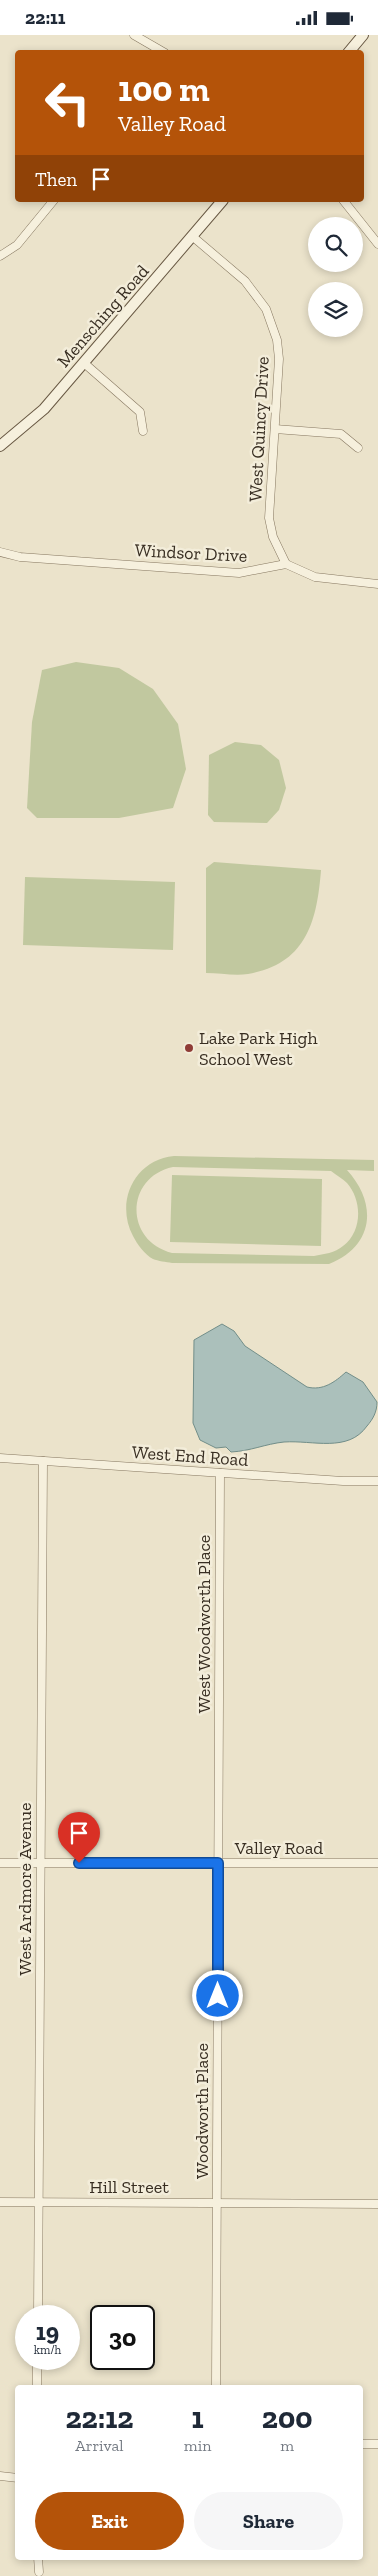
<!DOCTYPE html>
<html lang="en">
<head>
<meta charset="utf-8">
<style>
	body { margin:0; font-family:"Zilla Slab",serif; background:#f6f6f7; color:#1f2937; height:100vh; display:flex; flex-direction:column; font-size:19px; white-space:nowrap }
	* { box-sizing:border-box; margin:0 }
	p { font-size:16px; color:#747a83 }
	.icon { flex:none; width:28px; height:28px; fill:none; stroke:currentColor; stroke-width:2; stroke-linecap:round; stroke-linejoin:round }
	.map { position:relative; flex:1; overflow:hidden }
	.details { position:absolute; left:15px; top:2350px; width:348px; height:175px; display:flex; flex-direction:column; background:#fff; border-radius:5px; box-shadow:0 2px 8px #0003 }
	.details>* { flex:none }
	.top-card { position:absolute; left:15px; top:15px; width:349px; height:152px; border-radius:5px; box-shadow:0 2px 8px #0003; background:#b45309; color:#fff; overflow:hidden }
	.buttons { position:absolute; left:308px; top:182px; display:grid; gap:10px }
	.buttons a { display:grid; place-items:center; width:55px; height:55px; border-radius:50%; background:#fff; box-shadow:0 2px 8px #0003; font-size:25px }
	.speed { position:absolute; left:15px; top:2270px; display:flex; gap:10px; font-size:25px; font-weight:700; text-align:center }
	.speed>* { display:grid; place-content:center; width:65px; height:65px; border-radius:50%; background:#fff; box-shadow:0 2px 8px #0003; line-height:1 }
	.speed small { font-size:12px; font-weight:400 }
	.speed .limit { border:2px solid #111; border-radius:8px; background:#fff; color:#111 }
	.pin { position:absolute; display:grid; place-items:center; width:42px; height:42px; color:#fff; margin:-51px -21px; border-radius:50% 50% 50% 0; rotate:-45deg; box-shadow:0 0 5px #0007 }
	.pin .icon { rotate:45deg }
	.me { position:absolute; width:55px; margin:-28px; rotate:0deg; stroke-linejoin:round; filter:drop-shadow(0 0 4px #0008) }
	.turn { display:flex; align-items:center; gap:18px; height:105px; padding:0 20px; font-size:22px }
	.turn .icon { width:65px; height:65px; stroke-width:2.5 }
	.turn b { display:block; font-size:35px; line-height:42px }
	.then { display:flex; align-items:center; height:48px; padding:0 20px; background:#0003; gap:10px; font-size:19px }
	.eta { display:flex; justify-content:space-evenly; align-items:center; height:85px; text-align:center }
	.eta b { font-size:30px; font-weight:800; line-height:35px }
	.primary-button { display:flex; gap:10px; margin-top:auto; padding:10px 20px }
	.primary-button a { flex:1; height:58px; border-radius:30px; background:#b45309; color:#fff; font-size:20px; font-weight:800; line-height:58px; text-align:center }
	.primary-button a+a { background:#f6f6f7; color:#1f2937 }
	.status { display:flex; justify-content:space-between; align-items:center; height:35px; padding:0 25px; background:#fff; direction:ltr }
	.status svg { height:14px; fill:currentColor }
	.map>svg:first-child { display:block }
	.green { fill:#c1c89f; fill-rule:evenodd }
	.water { fill:#abc0bb; stroke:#728e89 }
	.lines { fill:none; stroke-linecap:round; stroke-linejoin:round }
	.street-casing { stroke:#867760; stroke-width:9 }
	.secondary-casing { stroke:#685843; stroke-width:12 }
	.street { stroke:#f6f0dd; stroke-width:8 }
	.secondary { stroke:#f6f0dd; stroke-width:10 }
	.route-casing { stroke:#114b97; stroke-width:12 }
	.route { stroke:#1a73e8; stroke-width:9 }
	.poi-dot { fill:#8f3c36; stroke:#f3edda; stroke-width:2 }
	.labels { text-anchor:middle; stroke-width:5; stroke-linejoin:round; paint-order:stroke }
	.street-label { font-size:18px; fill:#382e22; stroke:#f3edda }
	.poi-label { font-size:18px; fill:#382e22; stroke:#f3edda; text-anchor:start }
</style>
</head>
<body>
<div class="status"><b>22:11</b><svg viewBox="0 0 49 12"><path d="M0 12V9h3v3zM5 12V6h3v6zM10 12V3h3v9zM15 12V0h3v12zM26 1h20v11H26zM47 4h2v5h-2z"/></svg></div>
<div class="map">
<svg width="378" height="2541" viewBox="0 0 378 2541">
	<rect width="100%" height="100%" fill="#ebe3cb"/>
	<!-- green -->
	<g class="green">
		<path d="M 76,627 L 119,633 L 153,654 L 178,689 L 186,734 L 173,773 L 119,783 L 37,783 L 27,773 L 32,687 L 42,635 Z"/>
		<path d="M 235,707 L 261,710 L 279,725 L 286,753 L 279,775 L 267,788 L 214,787 L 208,780 L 209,720 Z"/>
		<path d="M 214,827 L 321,835 C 317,887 306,929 248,939 C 235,941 219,938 206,938 L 206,833 Z"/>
		<path d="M 25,842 L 175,847 L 173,915 L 23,910 Z"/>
		<path d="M 174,1121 L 374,1125 L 374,1136 L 347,1135 C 378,1169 374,1211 329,1229 L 172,1228 C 166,1227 158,1226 153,1224 C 145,1220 137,1209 133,1201 C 115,1167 134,1125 174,1121 ZM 173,1132 L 331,1136 C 336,1140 343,1144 347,1148 C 362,1165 363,1196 343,1211 C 335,1218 324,1219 314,1221 L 172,1218 C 124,1206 125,1142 173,1132 Z"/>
		<path d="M 172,1140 L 322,1144 L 321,1211 L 170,1207 Z"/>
	</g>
	<!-- water -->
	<path class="water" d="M 222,1289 L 234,1296 L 245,1311 L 307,1352 C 323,1356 335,1347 346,1337 L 363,1347 L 377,1367 C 377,1377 373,1384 367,1391 C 348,1418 313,1405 284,1407 C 265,1409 251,1416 231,1417 L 226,1412 L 216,1413 L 200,1405 L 193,1388 L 194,1305 Z"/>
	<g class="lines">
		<defs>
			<g id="street">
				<path d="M 134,0 L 165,18"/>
				<path d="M 343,165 L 378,209"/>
				<path d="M 192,201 L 245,246 L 266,274 L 277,305 L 279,324 L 269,483 L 273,502 L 286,529"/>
				<path d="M 0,221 L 17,210 L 54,165"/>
				<path d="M 84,328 L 140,377 L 143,396"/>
				<path d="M 275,394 L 341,399 L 358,413"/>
				<path d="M 0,517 L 20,522 L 239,538 L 286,529 L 315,542 L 378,549"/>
				<path d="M 0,1423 L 343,1446 L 378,1446"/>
				<path d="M 0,1828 L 378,1828"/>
				<path d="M 0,2167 L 378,2169"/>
				<path d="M 38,2281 L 43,1426"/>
				<path d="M 37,2352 L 37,2324"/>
				<path d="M 216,2352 L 220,1438"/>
				<path d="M 360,2409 L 378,2409"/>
				<path d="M 0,2441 L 18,2443"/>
				<path d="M 38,2522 L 39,2537"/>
			</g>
			<g id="secondary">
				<path d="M 348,18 L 363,0"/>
				<path d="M 0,411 L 44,374 L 223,165"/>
			</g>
		</defs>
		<!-- street casing -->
		<use href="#street" class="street-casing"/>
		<!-- secondary casing -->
		<use href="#secondary" class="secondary-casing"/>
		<!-- street -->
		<use href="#street" class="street"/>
		<!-- secondary -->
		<use href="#secondary" class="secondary"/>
	</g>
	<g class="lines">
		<defs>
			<path id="route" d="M 79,1828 L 218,1828 L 218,1961"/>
		</defs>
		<!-- route casing -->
		<use href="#route" class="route-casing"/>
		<!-- route -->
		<use href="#route" class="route"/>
	</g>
	<!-- markers -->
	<circle class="poi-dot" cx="189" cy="1013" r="5"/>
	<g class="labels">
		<!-- street labels -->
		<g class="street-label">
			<text transform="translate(103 281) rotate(-49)" y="6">Mensching Road</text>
			<text transform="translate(259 394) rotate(-87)" y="6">West Quincy Drive</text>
			<text transform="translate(191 518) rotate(3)" y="6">Windsor Drive</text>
			<text transform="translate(190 1421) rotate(4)" y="6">West End Road</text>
			<text transform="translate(204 1589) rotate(-90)" y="6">West Woodworth Place</text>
			<text x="279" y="1819">Valley Road</text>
			<text transform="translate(25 1854) rotate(-90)" y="6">West Ardmore Avenue</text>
			<text transform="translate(202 2076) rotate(-90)" y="6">Woodworth Place</text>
			<text x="129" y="2158">Hill Street</text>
		</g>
		<!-- poi labels -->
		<g class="poi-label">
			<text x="199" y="1009">Lake Park High<tspan x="199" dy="21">School West</tspan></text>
		</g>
	</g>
</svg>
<div class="buttons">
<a><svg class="icon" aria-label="search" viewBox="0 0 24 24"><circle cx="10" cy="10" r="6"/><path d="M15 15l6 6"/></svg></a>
<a><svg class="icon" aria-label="layers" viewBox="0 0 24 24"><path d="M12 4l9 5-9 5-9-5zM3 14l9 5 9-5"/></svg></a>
</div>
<div class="speed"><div>19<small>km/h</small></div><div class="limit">30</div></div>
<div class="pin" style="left:79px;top:1828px;background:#d93025"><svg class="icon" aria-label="arrive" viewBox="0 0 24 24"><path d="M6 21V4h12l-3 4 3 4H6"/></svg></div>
<svg class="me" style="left:218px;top:1961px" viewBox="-20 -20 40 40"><circle r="17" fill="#1a73e8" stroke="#fff" stroke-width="3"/><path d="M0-11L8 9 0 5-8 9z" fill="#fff"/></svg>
<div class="top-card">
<div class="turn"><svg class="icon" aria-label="left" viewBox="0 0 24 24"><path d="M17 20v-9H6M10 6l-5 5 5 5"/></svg><div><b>100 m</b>Valley Road</div></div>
<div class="then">Then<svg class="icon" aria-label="arrive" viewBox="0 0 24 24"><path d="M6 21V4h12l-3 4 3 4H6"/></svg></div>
</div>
<section class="details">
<div class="eta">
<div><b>22:12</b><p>Arrival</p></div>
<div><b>1</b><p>min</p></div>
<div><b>200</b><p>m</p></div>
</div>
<div class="primary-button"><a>Exit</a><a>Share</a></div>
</section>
</div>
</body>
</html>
